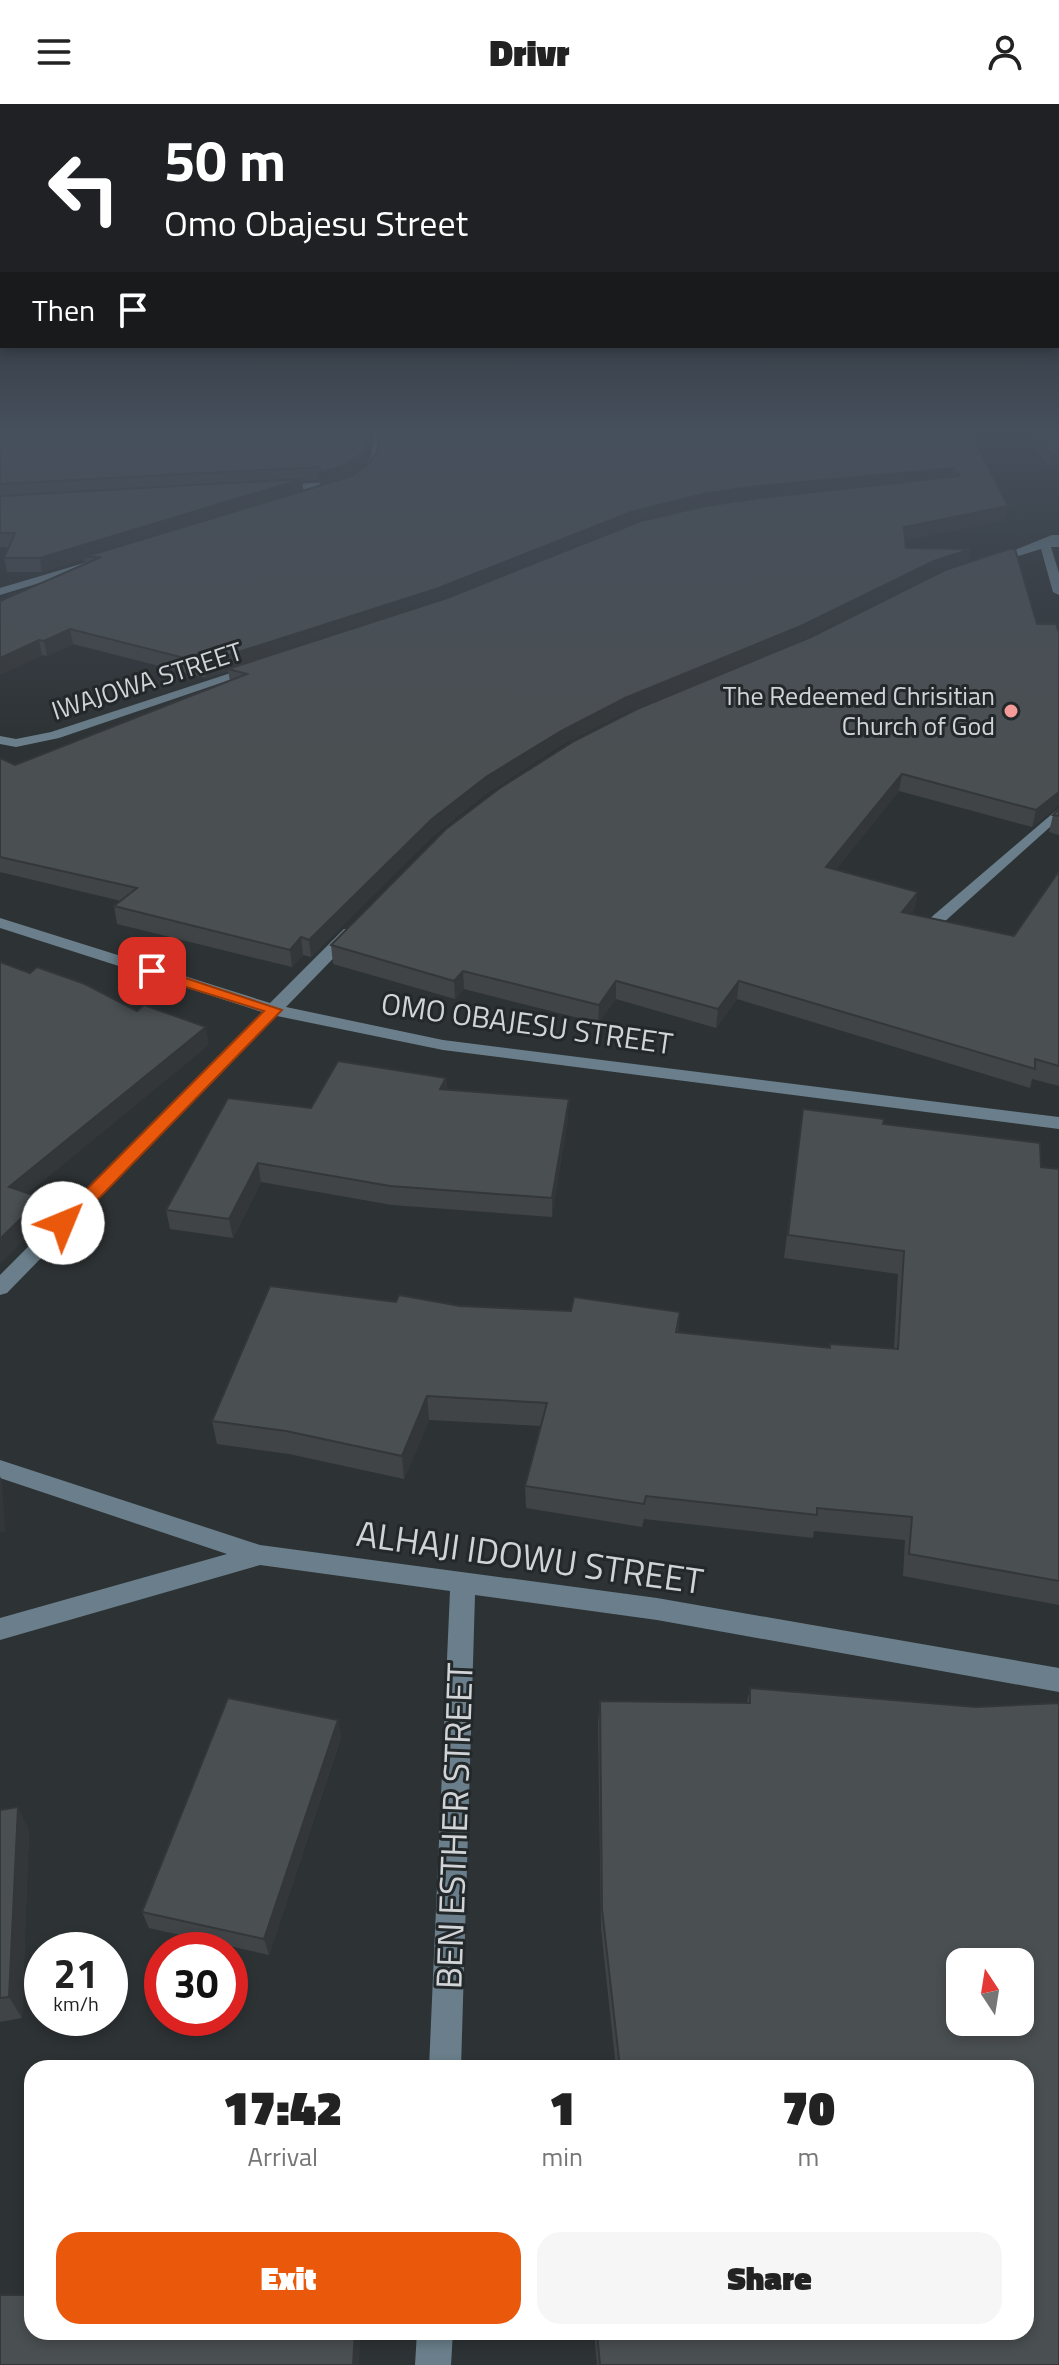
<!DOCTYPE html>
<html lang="en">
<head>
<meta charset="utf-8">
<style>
	body { margin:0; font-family:"Titillium Web",sans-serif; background:#f6f6f6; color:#222; height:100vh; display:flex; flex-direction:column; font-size:30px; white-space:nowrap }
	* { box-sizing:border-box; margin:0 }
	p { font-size:26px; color:#767676 }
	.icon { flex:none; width:44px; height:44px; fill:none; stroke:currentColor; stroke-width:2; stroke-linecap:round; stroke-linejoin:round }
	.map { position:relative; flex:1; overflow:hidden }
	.panel { position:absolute; left:24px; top:1956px; width:1010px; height:280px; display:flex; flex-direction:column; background:#fff; border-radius:24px; box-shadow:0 4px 12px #0003 }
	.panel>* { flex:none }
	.banner { position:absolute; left:0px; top:0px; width:1060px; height:244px; box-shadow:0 4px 12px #0003; background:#202124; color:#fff; overflow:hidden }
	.needle { width:52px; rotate:348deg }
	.fabs { position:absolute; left:946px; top:1844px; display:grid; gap:16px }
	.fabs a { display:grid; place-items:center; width:88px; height:88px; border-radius:16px; background:#fff; box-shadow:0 4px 12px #0003; font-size:40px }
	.speed { position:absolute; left:24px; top:1828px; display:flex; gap:16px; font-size:40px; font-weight:700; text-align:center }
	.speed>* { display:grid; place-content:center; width:104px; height:104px; border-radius:50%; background:#fff; box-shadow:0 4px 12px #0003; line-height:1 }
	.speed small { font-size:20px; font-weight:400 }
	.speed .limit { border:12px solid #d22; background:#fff; color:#111 }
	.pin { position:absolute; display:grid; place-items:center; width:68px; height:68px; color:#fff; margin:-34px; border-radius:16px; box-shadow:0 4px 12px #0006 }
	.me { position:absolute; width:88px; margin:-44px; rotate:45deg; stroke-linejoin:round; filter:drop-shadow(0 0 6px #0008) }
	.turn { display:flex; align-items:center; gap:28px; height:168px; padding:0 32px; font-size:36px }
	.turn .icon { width:104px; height:104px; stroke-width:2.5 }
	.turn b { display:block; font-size:56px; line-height:68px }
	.then { display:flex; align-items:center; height:76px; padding:0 32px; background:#0003; gap:16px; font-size:30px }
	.eta { display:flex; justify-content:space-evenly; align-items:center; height:136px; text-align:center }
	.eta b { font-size:48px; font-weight:800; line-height:56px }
	.action { display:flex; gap:16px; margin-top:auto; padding:16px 32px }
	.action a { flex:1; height:92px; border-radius:24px; background:#ea580c; color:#fff; font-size:32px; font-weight:800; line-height:92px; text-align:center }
	.action a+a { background:#f6f6f6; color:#222 }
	header { display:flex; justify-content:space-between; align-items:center; height:104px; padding:0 32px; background:#fff; font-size:36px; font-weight:800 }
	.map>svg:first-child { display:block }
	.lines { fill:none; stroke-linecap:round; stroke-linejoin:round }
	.minor { fill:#6a7f8b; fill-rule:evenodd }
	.wall { fill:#404447; fill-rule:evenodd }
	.shaded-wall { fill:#343739 }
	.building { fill:#4a4f52; stroke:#343739; stroke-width:2; fill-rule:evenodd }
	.route { fill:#ea580c; stroke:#983908; stroke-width:2 }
	.poi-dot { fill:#f59b9a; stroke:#23282a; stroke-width:3 }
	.labels { text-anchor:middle; stroke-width:6; stroke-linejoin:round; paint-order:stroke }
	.far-street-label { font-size:26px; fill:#d1d4d6; stroke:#23282a }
	.far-poi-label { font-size:26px; fill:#d1d4d6; stroke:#23282a; text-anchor:end }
	.street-label { font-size:30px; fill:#d1d4d6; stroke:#23282a }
	.near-street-label { font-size:36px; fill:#d1d4d6; stroke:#23282a }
</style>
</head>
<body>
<header><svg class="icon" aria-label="menu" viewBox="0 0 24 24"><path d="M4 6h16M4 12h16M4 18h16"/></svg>Drivr<svg class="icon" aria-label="person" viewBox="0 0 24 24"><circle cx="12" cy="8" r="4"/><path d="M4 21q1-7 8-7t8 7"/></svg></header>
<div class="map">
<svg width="1059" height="2261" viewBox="0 0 1059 2261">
	<rect width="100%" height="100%" fill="#2d3234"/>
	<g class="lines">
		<!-- minor -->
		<g class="minor">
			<path d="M 375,326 L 383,326 L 381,352 L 366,373 L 361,370 L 371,352 Z"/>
			<path d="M 347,377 L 350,382 L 276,387 L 271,384 L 276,381 Z"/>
			<path d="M 1052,431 L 1059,431 L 1059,443 L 1051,443 L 1059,469 L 1059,491 L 1053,488 L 1041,445 L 990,461 L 985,458 Z"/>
			<path d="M 101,454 L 106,457 L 105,459 L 0,491 L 0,484 Z"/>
			<path d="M 249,563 L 259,566 L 59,634 L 16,643 L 0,640 L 0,632 L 16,635 L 51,628 Z"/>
			<path d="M 1059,704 L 1059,715 L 933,828 L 921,828 L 921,822 Z"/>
			<path d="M 0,814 L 270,899 L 344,825 L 356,825 L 356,831 L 286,903 L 443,936 L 1059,1013 L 1059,1025 L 443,946 L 277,912 L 7,1189 L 0,1191 L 0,1171 L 262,908 L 0,824 Z"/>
			<path d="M 0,1356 L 260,1441 L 657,1494 L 1059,1564 L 1059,1588 L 657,1516 L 475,1491 L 461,1964 L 429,1964 L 450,1487 L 260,1461 L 0,1536 L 0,1514 L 227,1450 L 0,1374 Z"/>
			<path d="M 417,2228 L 453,2228 L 451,2261 L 415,2261 Z"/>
		</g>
	</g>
	<!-- wall -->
	<g class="wall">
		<path d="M 0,326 L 372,326 L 363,361 L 347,373 L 969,326 L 1005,416 L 906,436 L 906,444 L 968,458 L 1037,520 L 1059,529 L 1059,701 L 1032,723 L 899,687 L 836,765 L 915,805 L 911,810 L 1014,832 L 1059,767 L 1059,982 L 1032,975 L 1030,984 L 737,895 L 716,924 L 616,895 L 598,919 L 464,885 L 455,895 L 333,860 L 331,841 L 811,533 L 940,468 L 932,471 L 799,537 L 624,609 L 560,642 L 486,690 L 433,732 L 311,853 L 303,851 L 292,863 L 117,820 L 114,802 L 121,797 L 0,768 L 0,654 L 15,661 L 230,577 L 228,567 L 206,574 L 73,540 L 47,552 L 42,551 L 0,571 L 85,460 L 84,455 L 42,468 L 7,468 L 4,454 L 9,443 L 0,443 ZM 319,376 L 320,381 L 303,386 L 302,377 Z"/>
		<path d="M 1024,326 L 1059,326 L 1049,363 Z"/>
		<path d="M 1059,705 L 1059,731 L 1049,728 L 1053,711 Z"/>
		<path d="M 446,974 L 447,986 L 568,1013 L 552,1113 L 392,1101 L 261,1078 L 233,1134 L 170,1125 L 166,1106 L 311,1004 Z"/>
		<path d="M 803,1005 L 883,1020 L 1041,1063 L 1059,1065 L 1059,1501 L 903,1472 L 905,1436 L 814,1427 L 813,1434 L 644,1415 L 642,1423 L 526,1404 L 525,1382 L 541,1322 L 429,1316 L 404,1375 L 289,1350 L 217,1340 L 212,1317 L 396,1198 L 571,1207 L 680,1208 L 678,1228 L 829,1244 L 830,1240 L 894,1245 L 898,1170 L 784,1154 Z"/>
		<path d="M 750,1584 L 976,1603 L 1059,1599 L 1059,2261 L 597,2261 L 594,2228 L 1026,2228 L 1026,1964 L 616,1964 L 601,1825 L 598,1619 L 600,1597 L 747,1599 ZM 960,1858 L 1020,1858 L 1020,1918 L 960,1918 Z"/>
		<path d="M 338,1616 L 341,1634 L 269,1851 L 149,1824 L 142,1808 Z"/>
		<path d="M 0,1706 L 29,1726 L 22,1914 L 0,1918 Z"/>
	</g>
	<!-- shaded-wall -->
	<g class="shaded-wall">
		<path d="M 368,326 L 372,326 L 363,361 L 344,375 L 320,382 L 319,369 Z"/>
		<path d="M 1051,351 L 1059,351 L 1059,362 L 1049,363 Z"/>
		<path d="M 954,364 L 952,377 L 437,499 L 228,565 L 228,567 L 206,574 L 204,559 L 631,408 L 703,390 L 758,382 Z"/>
		<path d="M 302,375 L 303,388 L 84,453 L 84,455 L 42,468 L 40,454 Z"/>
		<path d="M 1008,402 L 1005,416 L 902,437 L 904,423 Z"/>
		<path d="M 971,445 L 968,459 L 932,471 L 799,537 L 624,609 L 560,642 L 486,690 L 433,732 L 311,853 L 309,836 L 432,715 L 486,673 L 561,627 L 625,594 L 934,457 Z"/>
		<path d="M 70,525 L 73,540 L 47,552 L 44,537 Z"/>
		<path d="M 39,536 L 42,551 L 0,571 L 0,554 Z"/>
		<path d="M 902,670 L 899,687 L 824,780 L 826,763 Z"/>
		<path d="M 1059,688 L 1059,701 L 1032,723 L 1036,706 Z"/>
		<path d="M 918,788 L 915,805 L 899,826 L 902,808 Z"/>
		<path d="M 301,833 L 303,851 L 292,863 L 290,846 Z"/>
		<path d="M 463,867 L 464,885 L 455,895 L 454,877 Z"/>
		<path d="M 616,877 L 616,895 L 598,919 L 599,901 Z"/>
		<path d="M 739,877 L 737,895 L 716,924 L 718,905 Z"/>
		<path d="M 206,923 L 209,941 L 14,1101 L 9,1083 Z"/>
		<path d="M 446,974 L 447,992 L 440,985 Z"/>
		<path d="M 569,995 L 568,1013 L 552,1113 L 552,1094 Z"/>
		<path d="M 258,1059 L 261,1078 L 233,1134 L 229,1115 Z"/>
		<path d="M 42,1094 L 48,1112 L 0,1160 L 0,1135 Z"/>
		<path d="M 427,1292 L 429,1316 L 404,1375 L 402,1352 Z"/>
		<path d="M 0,1372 L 2,1378 L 5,1428 L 0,1429 Z"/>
		<path d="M 338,1616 L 341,1634 L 269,1851 L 264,1835 Z"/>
		<path d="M 18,1703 L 29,1726 L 22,1914 L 9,1893 Z"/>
		<path d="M 355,2228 L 361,2228 L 359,2261 L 353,2261 Z"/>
	</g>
	<!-- building -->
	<g class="building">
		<path d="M 0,326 L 368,326 L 362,349 L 343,362 L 319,369 L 321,366 L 318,363 L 0,380 Z"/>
		<path d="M 382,326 L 969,326 L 1008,402 L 904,423 L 906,444 L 971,445 L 934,457 L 801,522 L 625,594 L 561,627 L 486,673 L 432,715 L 309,836 L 301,833 L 290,846 L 114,802 L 137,784 L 0,753 L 0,654 L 15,661 L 247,570 L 228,565 L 447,494 L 641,417 L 705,402 L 759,394 L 960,372 L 954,364 L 758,382 L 703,390 L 631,408 L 436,485 L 204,559 L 70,525 L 44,537 L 39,536 L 0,554 L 0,497 L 101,453 L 84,453 L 352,372 L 367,361 L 377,348 Z"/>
		<path d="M 1033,326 L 1059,326 L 1059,351 L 1051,351 Z"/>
		<path d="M 302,375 L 40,454 L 4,454 L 15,429 L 0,429 L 0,392 Z"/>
		<path d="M 1009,445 L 1015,445 L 1037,520 L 1056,520 L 1059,529 L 1059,688 L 1036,706 L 902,670 L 826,763 L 918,788 L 902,808 L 1014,832 L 1059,767 L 1059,962 L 1035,955 L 1035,965 L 739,877 L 718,905 L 616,877 L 599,901 L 463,867 L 454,877 L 331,841 L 446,725 L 500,684 L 574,637 L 637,605 L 811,533 L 945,466 Z"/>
		<path d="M 1059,705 L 1059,712 L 1053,711 Z"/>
		<path d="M 0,858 L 30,869 L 37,863 L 85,880 L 137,907 L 144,901 L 206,923 L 9,1083 L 42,1094 L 0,1135 Z"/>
		<path d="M 338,957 L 446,974 L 440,985 L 569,995 L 552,1094 L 390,1082 L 258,1059 L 229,1115 L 166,1106 L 228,994 L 311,1004 Z"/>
		<path d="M 803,1005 L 884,1015 L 883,1020 L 1040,1039 L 1041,1063 L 1059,1065 L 1059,1477 L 909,1450 L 912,1413 L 817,1404 L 817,1411 L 646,1392 L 644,1400 L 525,1382 L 547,1299 L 427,1292 L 402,1352 L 286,1327 L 212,1317 L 270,1182 L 396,1198 L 399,1191 L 460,1202 L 571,1207 L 574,1193 L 680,1208 L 676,1228 L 830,1244 L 830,1240 L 898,1245 L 904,1147 L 788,1131 Z"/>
		<path d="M 750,1584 L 976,1603 L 1059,1599 L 1059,2261 L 600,2261 L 597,2228 L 1026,2228 L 1026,1964 L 620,1964 L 602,1805 L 600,1597 L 750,1599 ZM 960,1858 L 1020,1858 L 1020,1918 L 960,1918 Z"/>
		<path d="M 228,1594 L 338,1616 L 264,1835 L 142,1808 Z"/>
		<path d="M 18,1703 L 9,1893 L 0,1894 L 0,1706 Z"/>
		<path d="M 0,2191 L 32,2191 L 32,2228 L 355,2228 L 353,2261 L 0,2261 Z"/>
	</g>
	<!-- sky -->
	<linearGradient id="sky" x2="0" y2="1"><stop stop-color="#191c1d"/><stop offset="0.51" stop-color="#464f5c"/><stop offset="1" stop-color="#464f5c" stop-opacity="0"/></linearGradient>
	<rect width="1059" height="642" fill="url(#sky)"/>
	<!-- route -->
	<path class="route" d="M 152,863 L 282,906 L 70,1124 L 57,1124 L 54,1119 L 57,1115 L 264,907 L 147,871 L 145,867 Z"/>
	<!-- markers -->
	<circle class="poi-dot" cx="1011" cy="607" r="8"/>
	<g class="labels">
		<!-- far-street labels -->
		<g class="far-street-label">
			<text transform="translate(147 577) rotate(-18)" y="9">IWAJOWA STREET</text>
		</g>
		<!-- far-poi labels -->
		<g class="far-poi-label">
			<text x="995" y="601">The Redeemed Chrisitian<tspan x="995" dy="30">Church of God</tspan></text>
		</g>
		<!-- street labels -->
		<g class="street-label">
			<text transform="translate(527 920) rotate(8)" y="10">OMO OBAJESU STREET</text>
		</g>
		<!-- near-street labels -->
		<g class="near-street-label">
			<text transform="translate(530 1453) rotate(8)" y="13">ALHAJI IDOWU STREET</text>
			<text transform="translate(454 1722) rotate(-88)" y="13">BEN ESTHER STREET</text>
		</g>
	</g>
</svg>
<div class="fabs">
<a><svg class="needle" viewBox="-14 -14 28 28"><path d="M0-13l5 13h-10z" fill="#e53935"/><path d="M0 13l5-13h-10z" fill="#767676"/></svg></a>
</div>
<div class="speed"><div>21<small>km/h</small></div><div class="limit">30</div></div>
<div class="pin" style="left:152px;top:867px;background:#d93025"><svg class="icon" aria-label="arrive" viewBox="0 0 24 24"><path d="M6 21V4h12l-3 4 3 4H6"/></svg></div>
<svg class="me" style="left:63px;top:1119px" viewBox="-20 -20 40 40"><circle r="19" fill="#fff"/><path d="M0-13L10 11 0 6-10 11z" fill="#ea580c"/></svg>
<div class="banner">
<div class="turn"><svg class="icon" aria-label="left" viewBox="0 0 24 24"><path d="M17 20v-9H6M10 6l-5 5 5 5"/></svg><div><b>50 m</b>Omo Obajesu Street</div></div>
<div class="then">Then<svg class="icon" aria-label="arrive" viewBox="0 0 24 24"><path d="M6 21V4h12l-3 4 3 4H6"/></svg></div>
</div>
<section class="panel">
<div class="eta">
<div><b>17:42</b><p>Arrival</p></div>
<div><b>1</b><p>min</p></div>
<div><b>70</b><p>m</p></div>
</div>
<div class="action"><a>Exit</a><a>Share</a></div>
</section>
</div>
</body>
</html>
